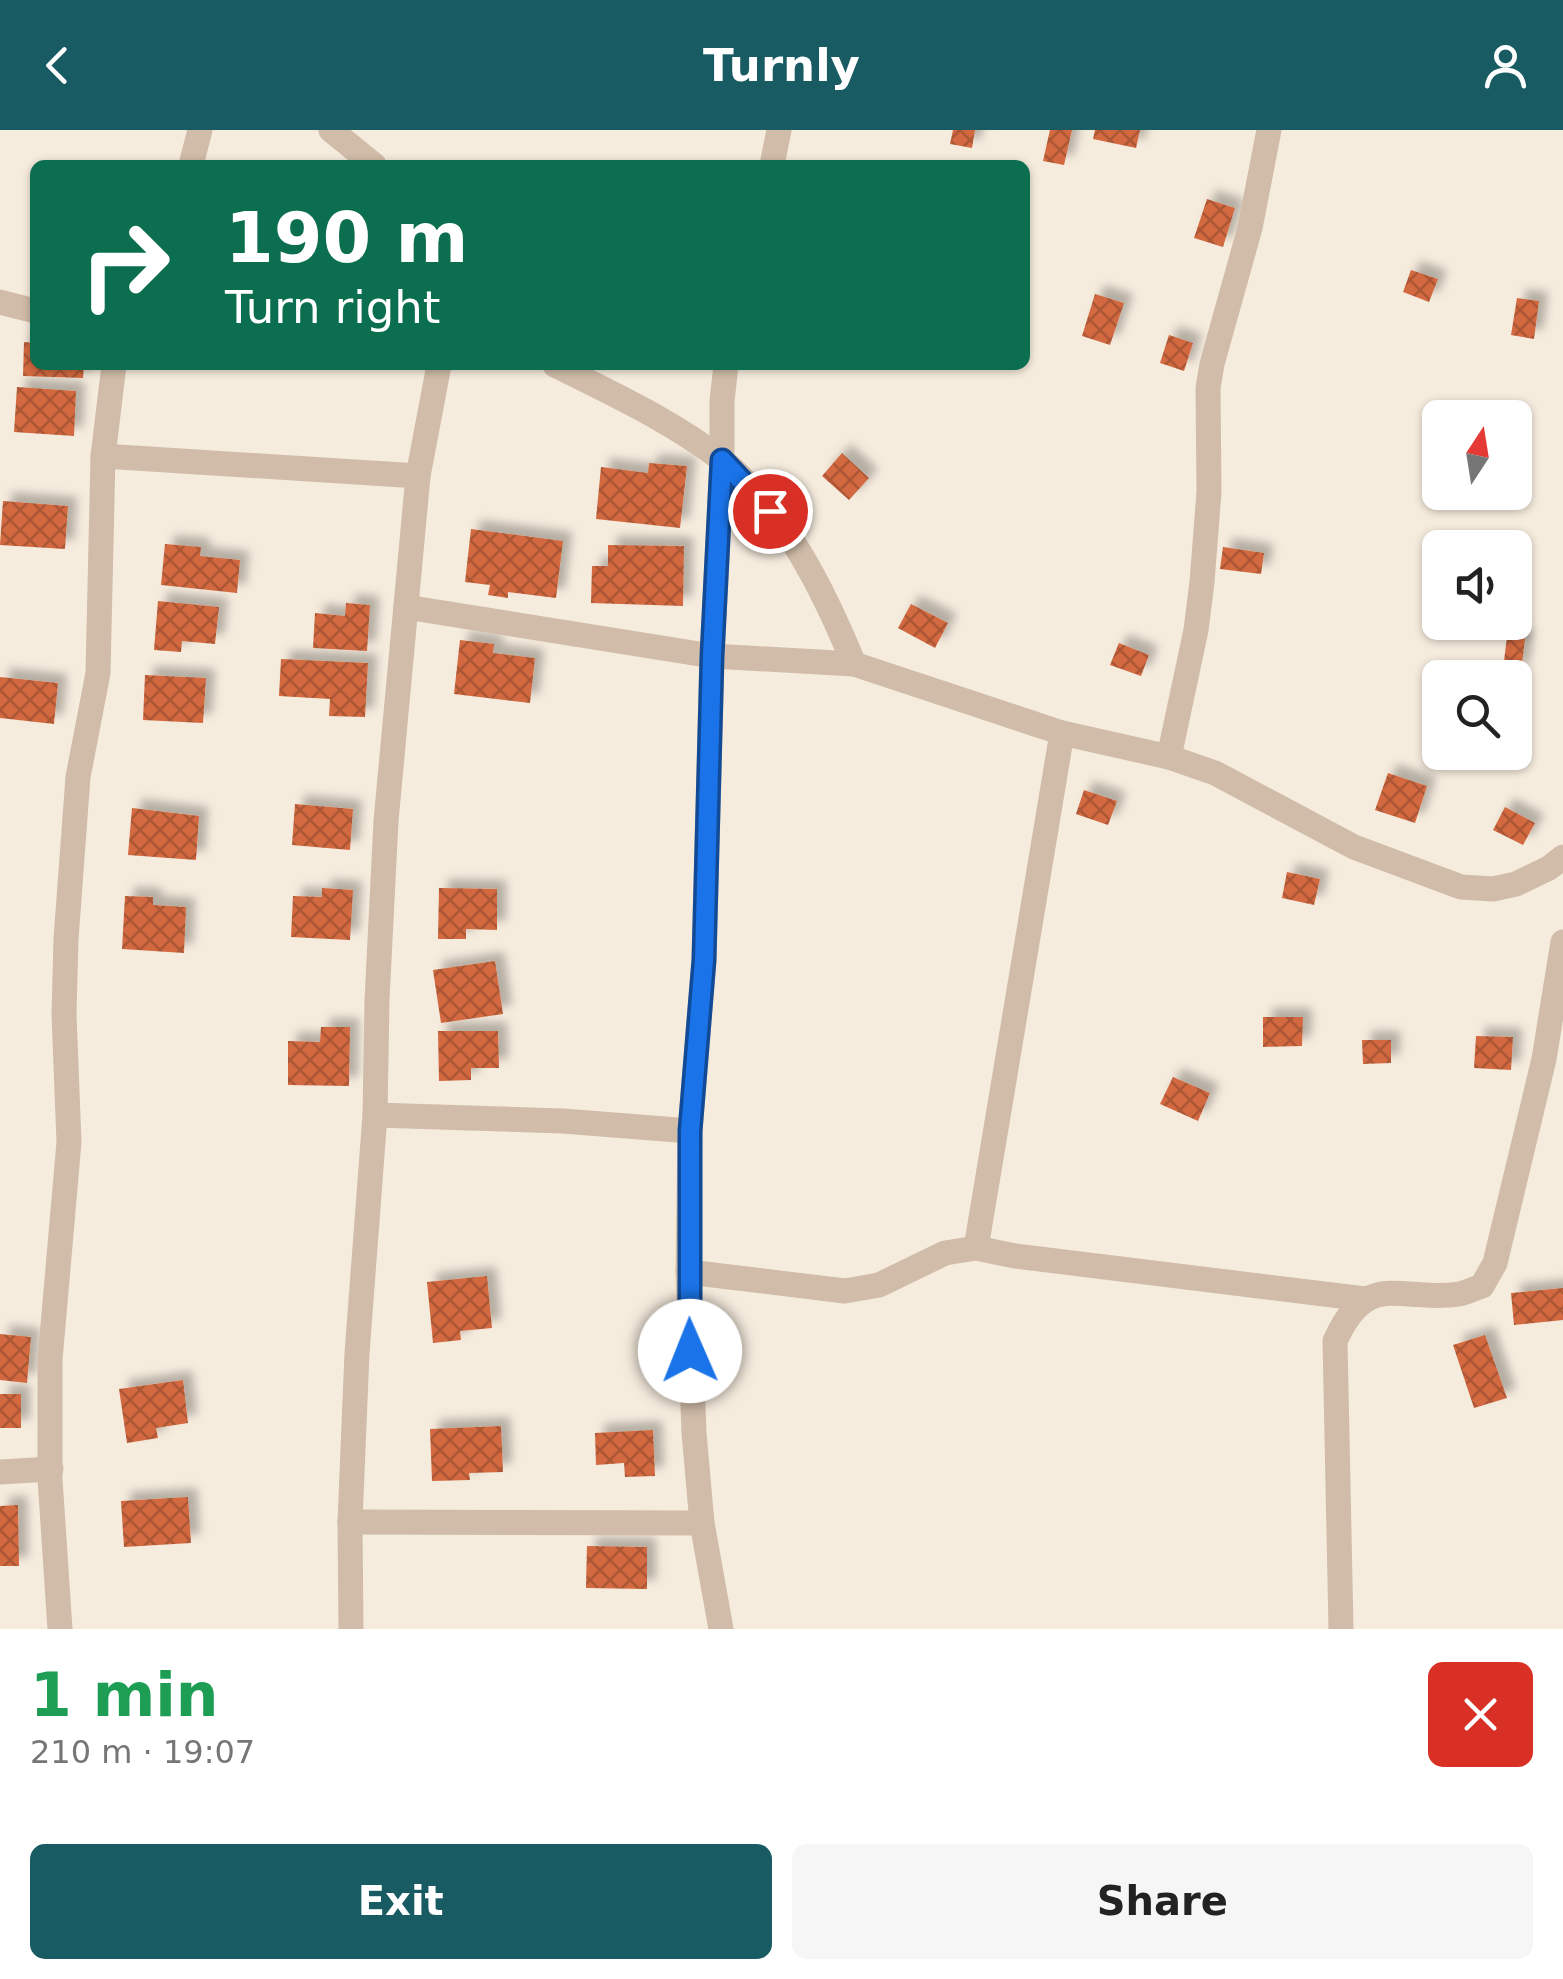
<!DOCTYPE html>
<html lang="en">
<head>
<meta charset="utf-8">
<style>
	body { margin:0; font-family:"DejaVu Sans",sans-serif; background:#f6f6f6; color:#222; height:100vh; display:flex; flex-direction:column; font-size:38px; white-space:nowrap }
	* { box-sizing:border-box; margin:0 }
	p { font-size:32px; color:#767676 }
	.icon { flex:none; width:55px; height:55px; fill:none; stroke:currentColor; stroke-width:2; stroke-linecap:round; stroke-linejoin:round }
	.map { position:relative; height:1499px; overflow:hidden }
	.side { display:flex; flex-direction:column; background:#fff; flex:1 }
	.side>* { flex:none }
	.top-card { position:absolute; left:30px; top:30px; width:1000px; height:210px; border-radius:15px; box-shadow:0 2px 8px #0004; background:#0b6e4f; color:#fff; overflow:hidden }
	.needle { width:65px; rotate:12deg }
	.fabs { position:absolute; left:1422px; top:270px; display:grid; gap:20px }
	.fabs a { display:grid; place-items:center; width:110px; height:110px; border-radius:15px; background:#fff; box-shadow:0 2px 8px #0004; font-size:50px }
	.pin { position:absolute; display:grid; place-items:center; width:85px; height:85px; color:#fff; margin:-42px; border:5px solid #fff; border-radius:50%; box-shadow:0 2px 10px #0007 }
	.me { position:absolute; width:110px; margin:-55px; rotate:359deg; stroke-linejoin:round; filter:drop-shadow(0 0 8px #0008) }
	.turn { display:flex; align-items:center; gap:35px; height:210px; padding:0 30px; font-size:45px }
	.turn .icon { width:130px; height:130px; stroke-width:2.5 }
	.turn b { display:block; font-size:70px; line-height:85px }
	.round { display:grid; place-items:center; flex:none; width:105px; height:105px; border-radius:15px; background:#f6f6f6 }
	.overview { display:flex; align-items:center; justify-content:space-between; height:170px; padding:0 30px }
	h1 { font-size:60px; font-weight:600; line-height:75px; color:#1e9e55 }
	.primary-button { display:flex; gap:20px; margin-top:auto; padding:20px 30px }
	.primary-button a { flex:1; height:115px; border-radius:15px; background:#195b63; color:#fff; font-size:40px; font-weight:600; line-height:115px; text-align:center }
	.primary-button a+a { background:#f6f6f6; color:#222 }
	header { display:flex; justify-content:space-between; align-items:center; height:130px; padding:0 30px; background:#195b63; color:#fff; font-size:45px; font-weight:600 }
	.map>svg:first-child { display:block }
	.building { fill:url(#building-cross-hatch); filter:url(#shadow) }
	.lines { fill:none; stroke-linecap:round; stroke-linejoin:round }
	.minor { stroke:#d0bca8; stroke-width:25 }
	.route-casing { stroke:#114b97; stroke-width:25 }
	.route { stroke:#1a73e8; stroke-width:18 }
</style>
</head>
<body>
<header><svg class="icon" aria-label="back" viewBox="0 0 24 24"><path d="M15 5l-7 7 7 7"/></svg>Turnly<svg class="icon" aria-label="person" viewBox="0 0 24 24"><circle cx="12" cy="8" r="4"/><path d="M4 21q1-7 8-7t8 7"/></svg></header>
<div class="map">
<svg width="1563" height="1499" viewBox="0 0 1563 1499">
	<defs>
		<pattern id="building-cross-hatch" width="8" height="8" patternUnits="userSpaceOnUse" patternTransform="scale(2.5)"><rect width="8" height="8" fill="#d3693f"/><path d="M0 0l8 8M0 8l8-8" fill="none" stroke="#ac5735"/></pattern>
		<filter id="shadow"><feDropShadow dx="9" dy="-9" stdDeviation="5" flood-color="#0004"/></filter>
	</defs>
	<rect width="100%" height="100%" fill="#f6ecde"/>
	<!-- building -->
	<g class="building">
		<path d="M 953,0 L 975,0 L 972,18 L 950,14 Z"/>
		<path d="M 1050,0 L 1072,0 L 1064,35 L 1043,31 Z"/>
		<path d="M 1095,0 L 1140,0 L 1136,18 L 1093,9 Z"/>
		<path d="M 1207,69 L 1235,78 L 1223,117 L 1194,108 Z"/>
		<path d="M 1411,140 L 1438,149 L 1429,172 L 1403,162 Z"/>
		<path d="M 1095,164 L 1124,173 L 1110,215 L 1082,206 Z"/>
		<path d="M 1517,168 L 1539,171 L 1534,209 L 1511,205 Z"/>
		<path d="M 1169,205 L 1193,213 L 1184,241 L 1160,233 Z"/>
		<path d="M 24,212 L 35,213 L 35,235 L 84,235 L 83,248 L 23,246 Z"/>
		<path d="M 17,257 L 76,261 L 74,306 L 14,302 Z"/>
		<path d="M 842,323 L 869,348 L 849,370 L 822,346 Z"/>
		<path d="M 649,333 L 687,336 L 680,398 L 596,389 L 601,337 L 648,343 Z"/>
		<path d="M 3,371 L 68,376 L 65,419 L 0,415 Z"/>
		<path d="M 471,399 L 563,411 L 556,468 L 508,462 L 508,468 L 488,465 L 490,455 L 465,452 Z"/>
		<path d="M 165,414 L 201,417 L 200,426 L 240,430 L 237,463 L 161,455 Z"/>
		<path d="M 608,415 L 684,416 L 683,476 L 591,473 L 592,436 L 608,436 Z"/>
		<path d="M 1223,417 L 1264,423 L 1261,444 L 1220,439 Z"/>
		<path d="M 158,471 L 219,477 L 215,514 L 182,511 L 181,522 L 154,520 Z"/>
		<path d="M 346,473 L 370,475 L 367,521 L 313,518 L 315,483 L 345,486 Z"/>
		<path d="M 911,474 L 948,493 L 935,518 L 898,498 Z"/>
		<path d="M 1507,507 L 1525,509 L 1521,542 L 1503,539 Z"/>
		<path d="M 460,510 L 494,514 L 493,523 L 535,528 L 530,573 L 454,564 Z"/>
		<path d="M 1119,513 L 1149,525 L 1141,546 L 1110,535 Z"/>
		<path d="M 281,529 L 368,533 L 365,587 L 329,586 L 330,569 L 279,566 Z"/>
		<path d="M 145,545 L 206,548 L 203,593 L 143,590 Z"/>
		<path d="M 0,547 L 58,553 L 54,594 L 0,588 Z"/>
		<path d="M 1388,643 L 1427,656 L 1415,693 L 1375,680 Z"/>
		<path d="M 1084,660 L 1117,671 L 1108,695 L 1076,684 Z"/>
		<path d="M 295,674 L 353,679 L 350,720 L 292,715 Z"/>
		<path d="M 1505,677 L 1535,693 L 1523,715 L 1493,700 Z"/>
		<path d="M 132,678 L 199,686 L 196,730 L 128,725 Z"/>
		<path d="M 1287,742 L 1320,749 L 1314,775 L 1282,768 Z"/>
		<path d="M 322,758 L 353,760 L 350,810 L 291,807 L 293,766 L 322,767 Z"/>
		<path d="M 439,758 L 497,759 L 497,800 L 466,799 L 466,809 L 438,809 Z"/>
		<path d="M 125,766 L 153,767 L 153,775 L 186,777 L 184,823 L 122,819 Z"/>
		<path d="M 495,831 L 503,884 L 441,893 L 433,840 Z"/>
		<path d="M 1263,887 L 1303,887 L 1302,916 L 1263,917 Z"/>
		<path d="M 321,897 L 350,897 L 349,956 L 288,955 L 288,911 L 320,912 Z"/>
		<path d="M 438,901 L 498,901 L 499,938 L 471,938 L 471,950 L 439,951 Z"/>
		<path d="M 1476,906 L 1513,907 L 1511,940 L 1474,938 Z"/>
		<path d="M 1362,910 L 1391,910 L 1391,933 L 1363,934 Z"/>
		<path d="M 1173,947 L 1210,963 L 1198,991 L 1160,974 Z"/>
		<path d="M 487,1146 L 492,1198 L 460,1201 L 461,1210 L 433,1213 L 427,1152 Z"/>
		<path d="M 1563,1158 L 1563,1190 L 1514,1195 L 1511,1163 Z"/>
		<path d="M 0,1204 L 31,1207 L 27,1253 L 0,1250 Z"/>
		<path d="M 1485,1205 L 1507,1268 L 1474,1278 L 1453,1215 Z"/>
		<path d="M 183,1250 L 188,1293 L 156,1298 L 158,1308 L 127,1313 L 119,1259 Z"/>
		<rect x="0" y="1264" width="21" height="34"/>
		<path d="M 501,1296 L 503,1342 L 469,1343 L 470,1350 L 432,1351 L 430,1299 Z"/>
		<path d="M 653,1300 L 655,1346 L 625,1347 L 624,1333 L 596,1335 L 595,1303 Z"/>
		<path d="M 188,1367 L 191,1413 L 124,1417 L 121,1371 Z"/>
		<path d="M 18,1375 L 19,1436 L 0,1436 L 0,1376 Z"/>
		<path d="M 587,1416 L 647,1417 L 647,1459 L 586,1458 Z"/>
	</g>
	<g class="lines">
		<!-- minor -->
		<g class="minor">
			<path d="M 331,0 L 374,35"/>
			<path d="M 191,35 L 200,0"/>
			<path d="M 772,35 L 779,0"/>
			<path d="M 0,172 L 35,181"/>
			<path d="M 555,235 C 611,263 672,291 722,330 C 785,381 824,461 854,534 L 1062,603 L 1169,627 L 1215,643 L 1354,717 L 1461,757 L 1493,759 L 1516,754 L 1549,738 L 1563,727"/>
			<path d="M 103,326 L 418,346"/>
			<path d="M 406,477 L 712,526 L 854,534"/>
			<path d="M 1169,627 L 1196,500 L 1202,452 L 1209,362 L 1208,258 L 1212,234 L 1250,98 L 1269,0"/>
			<path d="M 375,985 L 563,991 L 690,1001"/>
			<path d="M 976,1118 L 1062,603"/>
			<path d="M 688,1142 L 845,1161 L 879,1155 L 945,1123 L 976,1118 L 1015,1126 L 1365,1169"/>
			<path d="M 0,1342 L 51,1339"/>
			<path d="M 350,1392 L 702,1393"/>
			<path d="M 60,1499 L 50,1349 L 50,1230 L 69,1012 L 64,884 L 66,809 L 78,647 L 98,543 L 103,326 L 114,235"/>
			<path d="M 351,1499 L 350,1392 L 357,1223 L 375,985 L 377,870 L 386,691 L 418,346 L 439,235"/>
			<path d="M 721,1499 L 702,1393 L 694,1303 L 688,1142 L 690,1001 L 704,830 L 712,526 L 722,330 L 722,271 L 726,235"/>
			<path d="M 1341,1499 L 1335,1211 C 1368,1138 1400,1173 1459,1164 C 1466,1163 1475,1158 1482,1156 L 1495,1133 L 1544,929 L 1563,812"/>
		</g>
	</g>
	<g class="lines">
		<defs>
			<path id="route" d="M 690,1221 L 690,1001 L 704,830 L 712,526 L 722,330 L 770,381"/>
		</defs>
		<!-- route casing -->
		<use href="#route" class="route-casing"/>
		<!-- route -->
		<use href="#route" class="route"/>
	</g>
</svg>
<div class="fabs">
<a><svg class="needle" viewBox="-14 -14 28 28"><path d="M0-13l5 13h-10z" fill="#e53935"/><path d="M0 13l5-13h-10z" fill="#767676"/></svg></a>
<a><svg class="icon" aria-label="sound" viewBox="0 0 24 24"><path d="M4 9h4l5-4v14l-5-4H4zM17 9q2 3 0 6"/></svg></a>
<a><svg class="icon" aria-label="search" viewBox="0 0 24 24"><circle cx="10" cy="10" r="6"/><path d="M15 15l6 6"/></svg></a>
</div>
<div class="pin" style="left:770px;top:381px;background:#d93025"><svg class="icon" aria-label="arrive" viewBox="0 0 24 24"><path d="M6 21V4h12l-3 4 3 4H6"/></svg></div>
<svg class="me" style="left:690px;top:1221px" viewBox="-20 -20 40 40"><circle r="19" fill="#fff"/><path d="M0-13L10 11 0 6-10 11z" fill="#1a73e8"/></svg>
<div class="top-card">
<div class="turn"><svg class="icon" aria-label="right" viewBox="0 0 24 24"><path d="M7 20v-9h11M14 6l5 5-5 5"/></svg><div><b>190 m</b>Turn right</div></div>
</div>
</div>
<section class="side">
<div class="overview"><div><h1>1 min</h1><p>210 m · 19:07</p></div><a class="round" style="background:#d93025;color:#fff"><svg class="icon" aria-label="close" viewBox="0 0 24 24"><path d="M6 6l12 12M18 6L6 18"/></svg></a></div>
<div class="primary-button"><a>Exit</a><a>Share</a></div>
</section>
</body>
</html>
